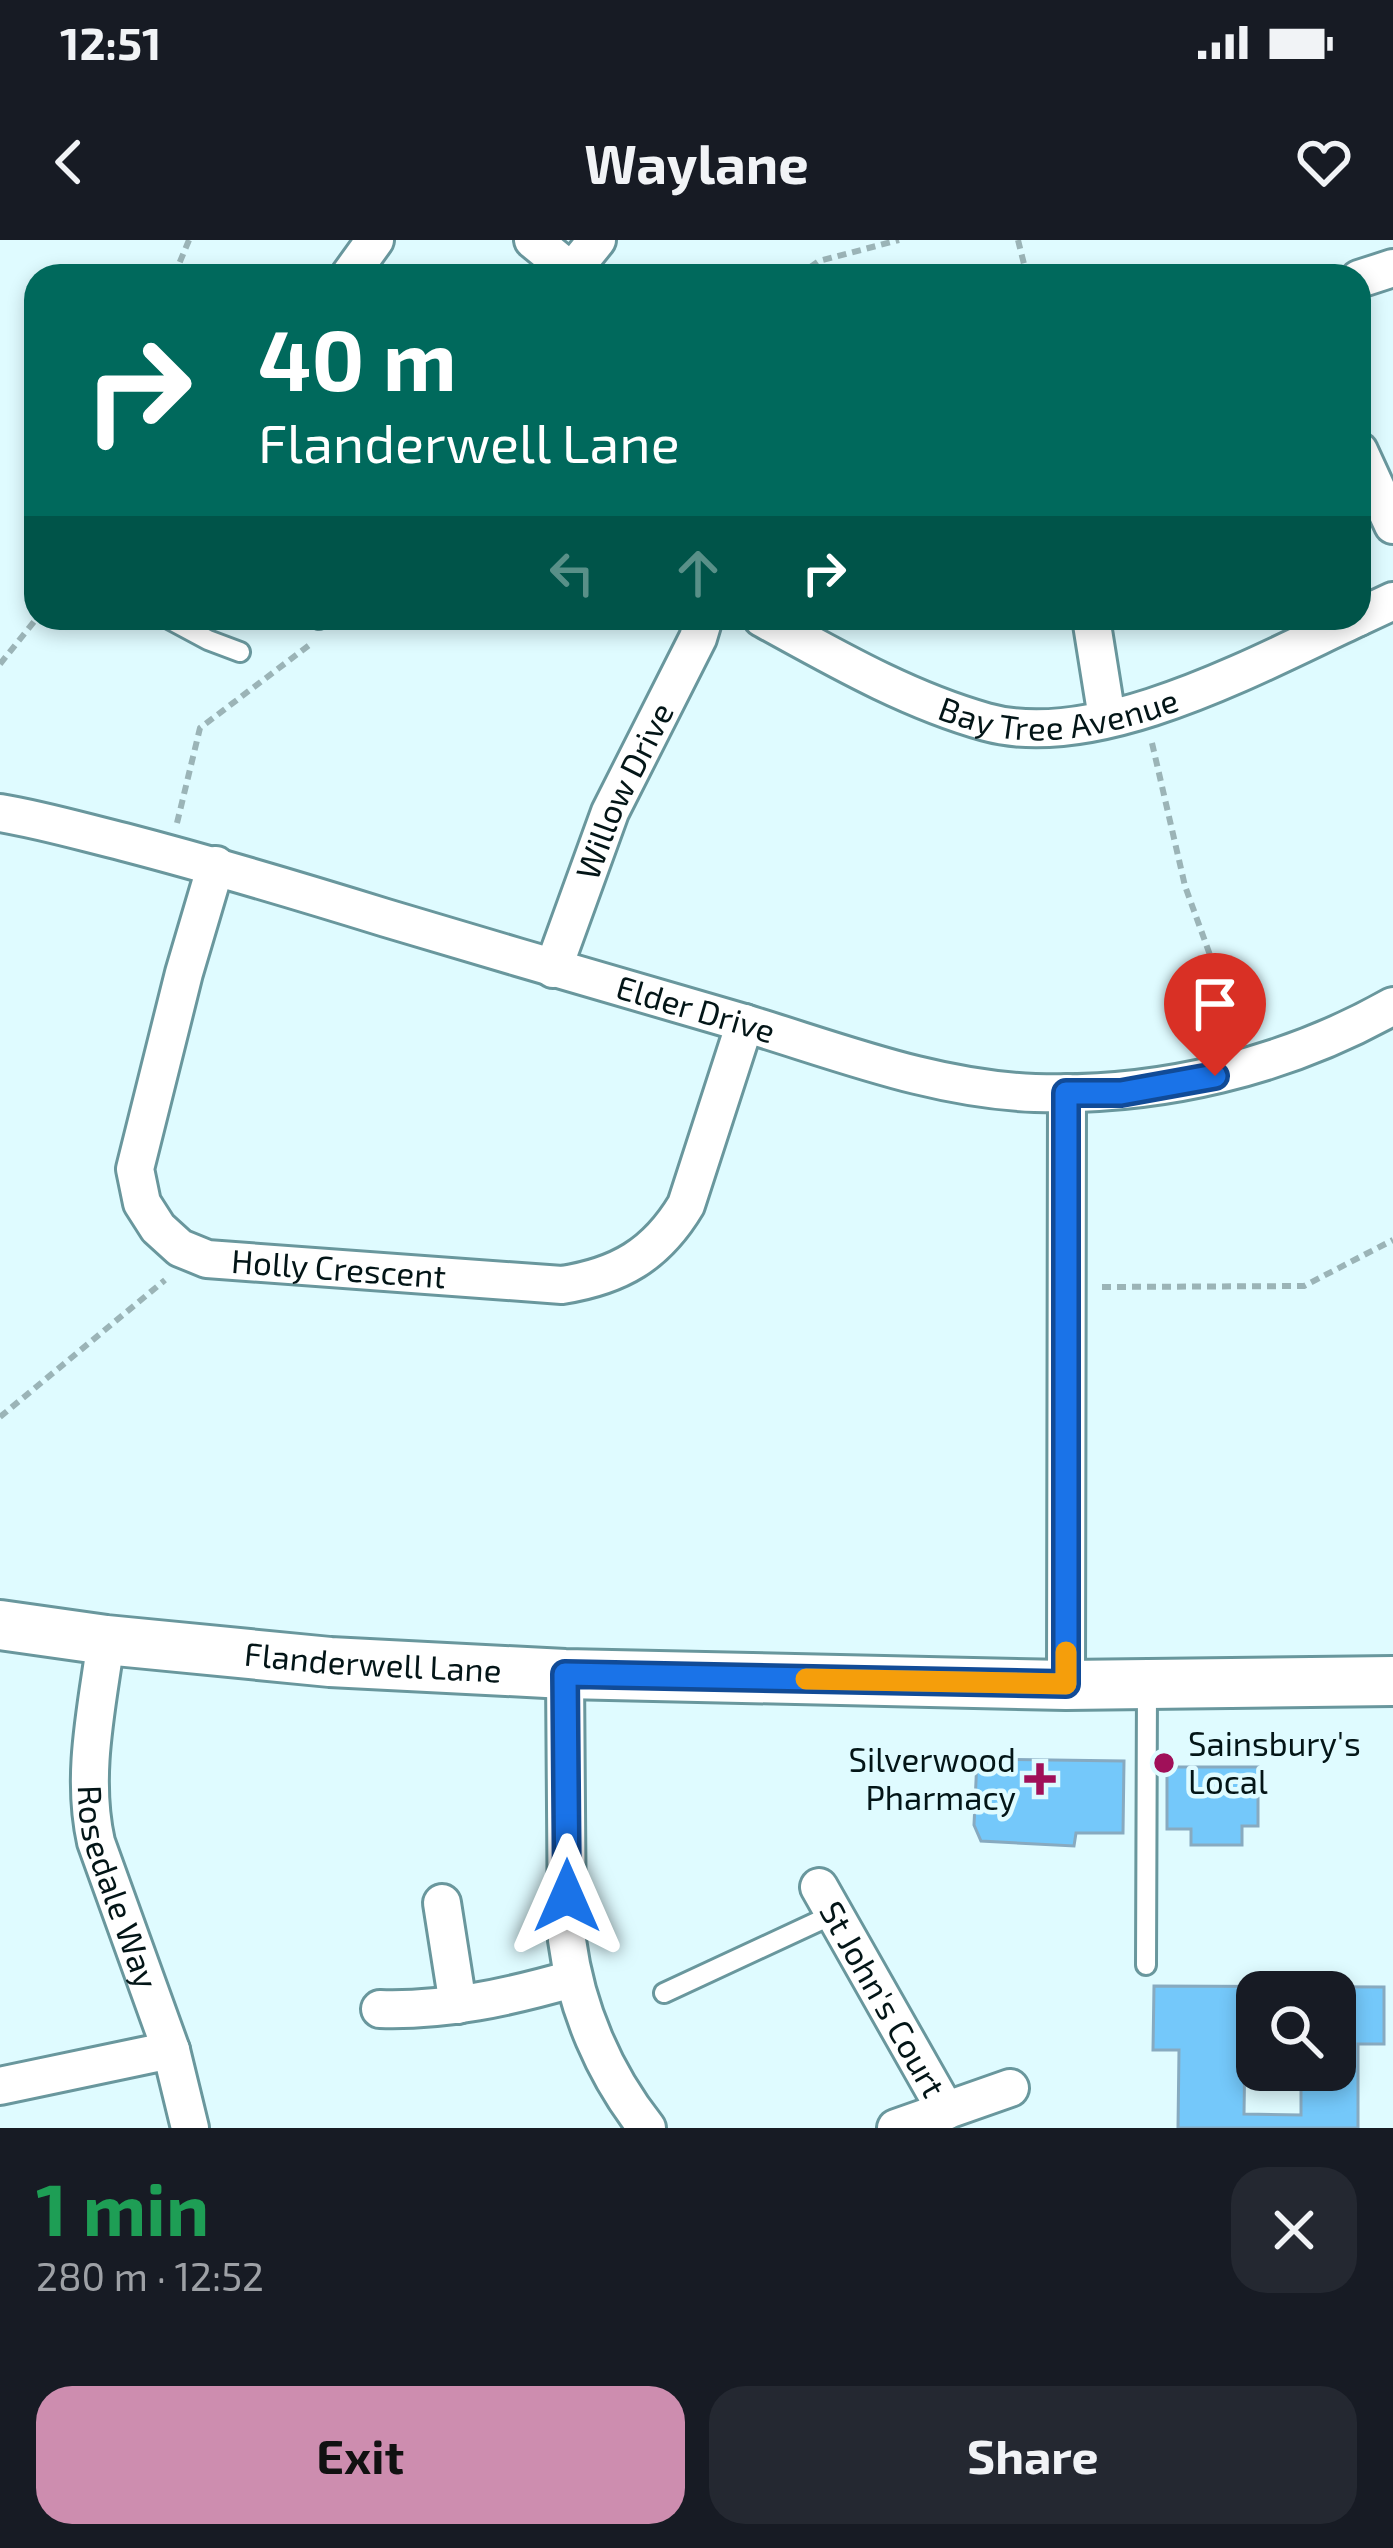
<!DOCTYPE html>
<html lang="en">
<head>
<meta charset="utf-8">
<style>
	body { margin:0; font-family:"Exo 2",sans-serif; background:#242831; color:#f1f3f6; height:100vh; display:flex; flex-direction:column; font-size:45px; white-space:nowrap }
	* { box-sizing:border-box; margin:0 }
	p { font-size:39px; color:#9ea1a6 }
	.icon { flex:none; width:66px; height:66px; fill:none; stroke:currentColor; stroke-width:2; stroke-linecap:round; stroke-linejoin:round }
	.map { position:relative; height:1888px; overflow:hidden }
	.side { display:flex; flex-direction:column; background:#171b24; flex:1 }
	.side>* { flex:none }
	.guide { position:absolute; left:24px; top:24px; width:1347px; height:366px; border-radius:36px; box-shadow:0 6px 18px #0003; background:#00695c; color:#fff; overflow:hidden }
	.buttons { position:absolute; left:1236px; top:1731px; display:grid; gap:24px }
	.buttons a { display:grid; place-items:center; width:120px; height:120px; border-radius:24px; background:#171b24; box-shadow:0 6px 18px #0003; font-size:60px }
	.pin { position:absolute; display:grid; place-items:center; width:102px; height:102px; color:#fff; margin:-123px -51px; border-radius:50% 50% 50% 0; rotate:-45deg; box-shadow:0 0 12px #0007 }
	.pin .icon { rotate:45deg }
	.me { position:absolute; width:132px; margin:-66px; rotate:0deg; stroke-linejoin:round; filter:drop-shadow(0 0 9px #0008) }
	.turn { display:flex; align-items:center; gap:42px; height:252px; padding:0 36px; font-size:54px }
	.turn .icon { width:156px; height:156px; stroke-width:2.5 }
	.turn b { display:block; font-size:84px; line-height:102px }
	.lanes { display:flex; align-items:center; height:114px; padding:0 36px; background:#0003; justify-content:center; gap:60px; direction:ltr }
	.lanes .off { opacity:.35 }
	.round { display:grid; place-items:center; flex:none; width:126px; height:126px; border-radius:36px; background:#242831 }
	.overview { display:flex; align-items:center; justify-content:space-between; height:204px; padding:0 36px }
	h1 { font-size:72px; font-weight:700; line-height:90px; color:#1e9e55 }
	.cta { display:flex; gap:24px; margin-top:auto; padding:24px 36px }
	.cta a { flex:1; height:138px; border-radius:36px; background:#cd8daf; color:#111; font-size:48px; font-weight:700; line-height:138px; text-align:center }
	.cta a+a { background:#242831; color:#f1f3f6 }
	.status { display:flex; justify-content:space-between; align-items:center; height:84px; padding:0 60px; background:#171b24; direction:ltr }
	.status svg { height:33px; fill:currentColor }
	header { display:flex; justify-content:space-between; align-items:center; height:156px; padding:0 36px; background:#171b24; font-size:54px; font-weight:700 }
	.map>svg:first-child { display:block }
	.building { fill:#74c8fa; stroke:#87aac0; stroke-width:3; fill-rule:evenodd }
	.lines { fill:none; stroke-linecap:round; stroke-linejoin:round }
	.service-casing { stroke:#69979d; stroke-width:24 }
	.minor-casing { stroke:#69979d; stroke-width:42 }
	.tertiary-casing { stroke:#69979d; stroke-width:54 }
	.path { stroke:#9bb4b7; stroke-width:6; stroke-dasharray:9 6; stroke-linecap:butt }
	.service { stroke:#fff; stroke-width:18 }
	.minor { stroke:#fff; stroke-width:36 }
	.tertiary { stroke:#fff; stroke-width:48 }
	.route-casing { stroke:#114b97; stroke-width:30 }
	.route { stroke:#1a73e8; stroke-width:21 }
	.slow { stroke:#f59e0b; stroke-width:21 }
	.poi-dot { fill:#a01059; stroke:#dffbff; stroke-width:4.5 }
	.labels { text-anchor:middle; stroke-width:9; stroke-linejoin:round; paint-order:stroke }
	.street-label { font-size:33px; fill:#031517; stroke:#dffbff }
	.poi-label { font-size:33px; fill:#031517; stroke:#dffbff; text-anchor:start }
</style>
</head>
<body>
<div class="status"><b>12:51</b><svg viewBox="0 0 49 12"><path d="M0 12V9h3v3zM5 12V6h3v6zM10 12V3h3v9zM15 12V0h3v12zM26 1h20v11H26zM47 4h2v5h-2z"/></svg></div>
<header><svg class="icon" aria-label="back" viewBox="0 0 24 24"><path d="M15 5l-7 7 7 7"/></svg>Waylane<svg class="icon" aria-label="heart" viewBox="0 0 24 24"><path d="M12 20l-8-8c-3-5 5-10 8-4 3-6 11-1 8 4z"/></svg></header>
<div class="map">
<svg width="1393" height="1888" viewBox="0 0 1393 1888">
	<rect width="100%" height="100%" fill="#dffbff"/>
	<!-- building -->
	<g class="building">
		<path d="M 977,1519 L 1124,1521 L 1123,1593 L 1076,1593 L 1074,1606 L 981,1601 L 974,1585 Z"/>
		<path d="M 1167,1527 L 1258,1527 L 1258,1586 L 1242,1586 L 1242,1605 L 1191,1605 L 1191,1589 L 1167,1589 Z"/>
		<path d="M 1154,1746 L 1384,1747 L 1384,1804 L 1358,1804 L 1358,1888 L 1178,1888 L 1179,1810 L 1153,1810 ZM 1257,1752 L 1335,1752 L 1335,1830 L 1301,1830 L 1301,1875 L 1244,1874 L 1245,1806 L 1257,1806 Z"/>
	</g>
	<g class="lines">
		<defs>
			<g id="service">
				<path d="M 167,378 L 208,400 L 240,412"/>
				<path d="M 319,379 L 321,378"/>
				<path d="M 1146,1725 L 1147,1447"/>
				<path d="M 664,1753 L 834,1674"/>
			</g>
			<g id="minor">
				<path d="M 533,0 L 577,36"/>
				<path d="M 572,31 L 597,0"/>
				<path d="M 349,36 L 375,0"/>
				<path d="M 1359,39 L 1393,28"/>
				<path d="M 1359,211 L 1393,285"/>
				<path d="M 1359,377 L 1393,361"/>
				<path id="s1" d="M 762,378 C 833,417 907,460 986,482 C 1097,513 1258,424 1357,378"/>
				<path d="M 1091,378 L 1107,478"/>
				<path id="s2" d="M 0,573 C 42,580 83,592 124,602 C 212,625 299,651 386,678 C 505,714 625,748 744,783 C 840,812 933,849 1035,853 C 1159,857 1285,827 1393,766"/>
				<path id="s3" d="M 216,625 L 184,733 L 135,929 L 142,963 L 158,988 L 180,1008 L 207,1019 L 562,1045 C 619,1036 656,1015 686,965 L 745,783"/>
				<path id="s4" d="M 553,729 L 610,572 L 698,398 L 704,378"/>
				<path id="s5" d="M 106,1400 C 97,1467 81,1535 96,1602 L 171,1810 L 190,1888"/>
				<path d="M 565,1434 L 567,1700 C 576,1768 604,1834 647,1888"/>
				<path d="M 1066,1445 L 1067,853"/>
				<path id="s6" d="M 819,1647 L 946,1871"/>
				<path d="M 442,1663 L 458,1765"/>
				<path d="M 380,1769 C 446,1771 509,1757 572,1739"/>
				<path d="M 0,1846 L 171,1810"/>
				<path d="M 896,1888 L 1010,1848"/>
			</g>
			<g id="tertiary">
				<path id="s7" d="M 0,1385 L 106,1400 L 330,1422 L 565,1434 L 1066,1445 L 1393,1441"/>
			</g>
		</defs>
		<!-- service casing -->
		<use href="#service" class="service-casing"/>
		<!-- minor casing -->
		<use href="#minor" class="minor-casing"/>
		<!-- tertiary casing -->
		<use href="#tertiary" class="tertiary-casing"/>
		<!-- path -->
		<g class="path">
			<path d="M 1018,0 L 1027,36"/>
			<path d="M 174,36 L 189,0"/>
			<path d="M 798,36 L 819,21 L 899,0"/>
			<path d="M 0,424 L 37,378"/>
			<path d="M 1152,503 L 1185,646 L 1239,795"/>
			<path d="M 177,583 L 200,488 L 312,403"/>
			<path d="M 1102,1047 L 1304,1046 L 1393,1000"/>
			<path d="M 0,1177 L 165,1040"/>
		</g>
		<!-- service -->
		<use href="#service" class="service"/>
		<!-- minor -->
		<use href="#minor" class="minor"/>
		<!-- tertiary -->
		<use href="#tertiary" class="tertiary"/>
	</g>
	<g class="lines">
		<defs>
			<path id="route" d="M 567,1656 L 565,1434 L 1066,1444 L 1066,853 L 1121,853 L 1215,836"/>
		</defs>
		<!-- route casing -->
		<use href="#route" class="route-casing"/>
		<!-- route -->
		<use href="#route" class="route"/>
		<!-- slow -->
		<path class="slow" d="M 806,1439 L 1066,1444 L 1066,1412"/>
	</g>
	<!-- markers -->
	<g class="poi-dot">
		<circle cx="1164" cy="1523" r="12"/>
		<path d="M1034 1521h12v12h12v12h-12v12h-12v-12h-12v-12h12z"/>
	</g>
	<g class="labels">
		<!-- street labels -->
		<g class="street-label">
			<text dy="12" stroke="none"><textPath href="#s1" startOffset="321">Bay Tree Avenue</textPath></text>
			<text dy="12" stroke="none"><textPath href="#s4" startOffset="192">Willow Drive</textPath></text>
			<text dy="12" stroke="none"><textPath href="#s2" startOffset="723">Elder Drive</textPath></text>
			<text dy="12" stroke="none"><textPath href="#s3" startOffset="570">Holly Crescent</textPath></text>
			<text dy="12" stroke="none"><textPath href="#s7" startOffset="375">Flanderwell Lane</textPath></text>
			<text dy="12" stroke="none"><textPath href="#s5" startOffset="252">Rosedale Way</textPath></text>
			<text dy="12" stroke="none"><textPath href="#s6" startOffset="129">St John's Court</textPath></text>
		</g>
		<!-- poi labels -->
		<g class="poi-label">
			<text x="1188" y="1516">Sainsbury's<tspan x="1188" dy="38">Local</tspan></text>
			<text x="1016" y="1532" text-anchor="end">Silverwood<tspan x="1016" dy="38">Pharmacy</tspan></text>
		</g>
	</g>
</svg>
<div class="buttons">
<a><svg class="icon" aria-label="search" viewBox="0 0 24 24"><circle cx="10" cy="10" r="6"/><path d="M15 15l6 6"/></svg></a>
</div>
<div class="pin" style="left:1215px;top:836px;background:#d93025"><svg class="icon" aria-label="arrive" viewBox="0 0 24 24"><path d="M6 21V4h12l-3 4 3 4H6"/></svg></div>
<svg class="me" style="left:567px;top:1656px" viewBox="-20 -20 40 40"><path d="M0-17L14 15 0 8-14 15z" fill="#1a73e8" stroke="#fff" stroke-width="4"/></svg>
<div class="guide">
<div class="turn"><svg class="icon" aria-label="right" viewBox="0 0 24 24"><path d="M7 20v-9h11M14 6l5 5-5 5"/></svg><div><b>40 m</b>Flanderwell Lane</div></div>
<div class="lanes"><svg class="icon off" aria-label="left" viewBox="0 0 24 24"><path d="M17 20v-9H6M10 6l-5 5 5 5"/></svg><svg class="icon off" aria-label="ahead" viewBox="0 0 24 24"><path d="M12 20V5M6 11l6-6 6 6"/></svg><svg class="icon" aria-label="right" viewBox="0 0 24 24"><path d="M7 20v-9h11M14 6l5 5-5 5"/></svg></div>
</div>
</div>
<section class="side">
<div class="overview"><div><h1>1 min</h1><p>280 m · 12:52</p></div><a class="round"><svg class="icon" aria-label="close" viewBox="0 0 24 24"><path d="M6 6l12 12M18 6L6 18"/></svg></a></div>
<div class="cta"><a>Exit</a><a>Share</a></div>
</section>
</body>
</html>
